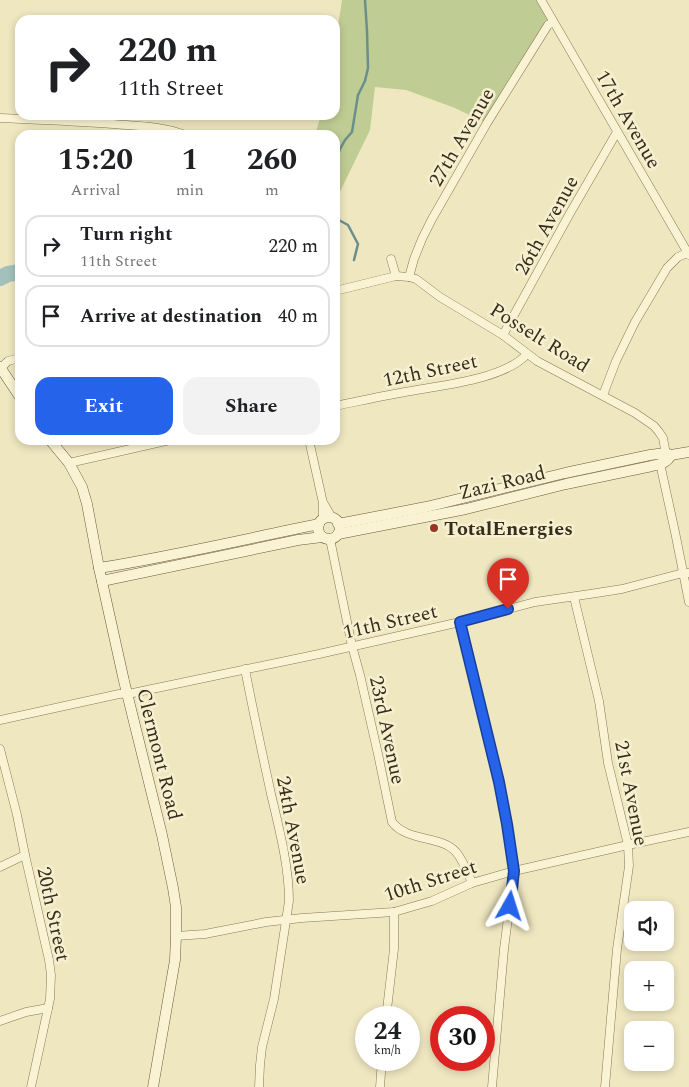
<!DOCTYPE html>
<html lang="en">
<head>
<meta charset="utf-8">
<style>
	body { margin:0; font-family:Spectral,serif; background:#f2f2f2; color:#202124; height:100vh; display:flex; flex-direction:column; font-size:19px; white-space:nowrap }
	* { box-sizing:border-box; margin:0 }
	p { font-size:16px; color:#757577 }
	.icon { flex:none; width:28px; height:28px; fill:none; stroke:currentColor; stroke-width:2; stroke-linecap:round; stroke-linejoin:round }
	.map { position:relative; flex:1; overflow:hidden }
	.details { position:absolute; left:15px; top:130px; width:325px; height:315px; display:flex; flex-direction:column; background:#fff; border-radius:15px; box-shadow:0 2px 8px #0003 }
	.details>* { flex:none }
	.guide { position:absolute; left:15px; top:15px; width:325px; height:105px; border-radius:15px; box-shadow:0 2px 8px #0003; background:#fff; color:#202124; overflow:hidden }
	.tools { position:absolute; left:624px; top:901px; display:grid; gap:10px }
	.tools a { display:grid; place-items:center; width:50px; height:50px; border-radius:10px; background:#fff; box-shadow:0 2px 8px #0003; font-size:25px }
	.speed { position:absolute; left:355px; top:1006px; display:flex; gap:10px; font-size:25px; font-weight:700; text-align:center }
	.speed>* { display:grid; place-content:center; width:65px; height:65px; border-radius:50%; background:#fff; box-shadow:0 2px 8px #0003; line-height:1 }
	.speed small { font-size:12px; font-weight:400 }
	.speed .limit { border:8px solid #d22; background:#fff; color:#111 }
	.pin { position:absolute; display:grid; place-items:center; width:42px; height:42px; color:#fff; margin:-51px -21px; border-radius:50% 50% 50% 0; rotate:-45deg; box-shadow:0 0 5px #0007 }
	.pin .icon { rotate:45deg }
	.me { position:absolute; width:55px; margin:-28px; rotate:6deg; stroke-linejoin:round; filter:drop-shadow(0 0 4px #0008) }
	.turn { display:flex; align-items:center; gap:18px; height:105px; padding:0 20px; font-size:22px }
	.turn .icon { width:65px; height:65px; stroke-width:2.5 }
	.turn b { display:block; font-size:35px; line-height:42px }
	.eta { display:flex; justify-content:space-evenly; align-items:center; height:85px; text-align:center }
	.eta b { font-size:30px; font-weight:700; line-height:35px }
	.cta { display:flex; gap:10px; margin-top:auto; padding:10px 20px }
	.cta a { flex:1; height:58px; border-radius:15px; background:#2563eb; color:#fff; font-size:20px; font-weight:700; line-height:58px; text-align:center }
	.cta a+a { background:#f2f2f2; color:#202124 }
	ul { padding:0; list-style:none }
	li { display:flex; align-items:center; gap:15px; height:62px; margin:0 10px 8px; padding:0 10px; border:2px solid #e0e0e0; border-radius:15px }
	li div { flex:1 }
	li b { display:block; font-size:19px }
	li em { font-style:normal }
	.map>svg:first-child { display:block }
	.green { fill:#bfcd94 }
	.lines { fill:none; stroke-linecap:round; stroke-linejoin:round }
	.stream { stroke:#6a8f8b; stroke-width:2.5 }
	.river { stroke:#a3c1bc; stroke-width:16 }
	.street-casing { stroke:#887857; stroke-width:9 }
	.secondary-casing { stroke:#6a593b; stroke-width:11 }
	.street { stroke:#faf3d3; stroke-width:8 }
	.secondary { stroke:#faf3d3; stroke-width:10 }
	.route-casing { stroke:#184099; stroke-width:12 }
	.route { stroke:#2563eb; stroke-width:9 }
	.poi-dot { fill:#993426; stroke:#f6f0d0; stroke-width:2 }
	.labels { text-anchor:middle; stroke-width:5; stroke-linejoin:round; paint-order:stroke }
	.street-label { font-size:20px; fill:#382d1c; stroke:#f6f0d0 }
	.poi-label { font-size:20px; font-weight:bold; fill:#382d1c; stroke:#f6f0d0; text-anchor:start }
</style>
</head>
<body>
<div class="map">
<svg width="689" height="1087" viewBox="0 0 689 1087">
	<rect width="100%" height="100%" fill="#efe7c0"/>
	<!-- green -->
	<path class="green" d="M 342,0 L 540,0 L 552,22 L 486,123 L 455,108 L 406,90 L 375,87 L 370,130 L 335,202 L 335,135 L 315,135 L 321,115 L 335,115 L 335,29 L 338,26 Z"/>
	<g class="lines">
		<!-- stream -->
		<g class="stream">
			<path d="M 335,162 L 340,149 L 345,140 L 352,132 L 358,95 L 365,81 L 368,68 L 367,31 L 365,0"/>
			<path d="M 335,218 L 348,225 L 358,244 L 354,260"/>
		</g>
		<!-- river -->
		<path class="river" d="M 0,278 L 8,274 L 20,272"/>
		<defs>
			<g id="street">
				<path d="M 541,0 L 689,255"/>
				<path d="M 0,118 C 38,120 75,121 113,124 C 137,126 162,126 185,135"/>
				<path d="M 391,259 L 396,276"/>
				<path d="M 409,277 L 414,259 L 422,239 L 432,219 L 487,123 L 548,25 L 553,22"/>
				<path d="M 335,291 L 396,276 L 409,277 L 416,279 L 440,297 L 503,335 L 537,361 L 635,413 L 654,426 L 659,432 L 663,438 L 665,449 L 661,468 L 675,532 L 689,602"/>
				<path d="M 503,335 L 569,215 L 617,132"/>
				<path d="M 0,369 L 8,361 L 20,358"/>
				<path d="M 603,395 L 616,361 L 635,322 L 667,268 L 678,257 L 689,252"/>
				<path d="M 335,406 C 360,401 386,395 411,391 C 443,385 505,379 527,354"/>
				<path d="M 309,440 L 323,503 L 323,519"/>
				<path d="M 69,463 L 170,440"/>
				<path d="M 324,504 L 332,518"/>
				<path d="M 330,539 L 352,646 L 360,675 L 378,754 L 392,822 C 407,842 441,835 456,852 C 463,860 468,873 472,883"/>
				<path d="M 574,597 L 599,701 L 608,763 L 628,845 L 629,866 L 617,949 L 605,1087"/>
				<path d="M 460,622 L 499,782 L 514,871 L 504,949 L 492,1087"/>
				<path d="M 245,669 C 253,711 262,752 271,794 C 279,828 289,866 289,901 L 274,999 L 262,1047 L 260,1065 L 259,1087"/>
				<path d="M 0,720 L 119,694 L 133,693 L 319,654 L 460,622 L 535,602 L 590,594 L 622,589 L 683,573 L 689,573"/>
				<path d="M 0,749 L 17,815 L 25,855 L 49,960 L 51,975 L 50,999 L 31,1087"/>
				<path d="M 0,867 L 25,855"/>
				<path d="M 176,936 L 205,934 L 266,922 L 302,918 L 394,912 L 432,901 L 472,883 L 514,871 L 628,845 L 689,832"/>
				<path d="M 386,1018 L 394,949 L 394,912"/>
				<path d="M 0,1021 L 26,1012 L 48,1008"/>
				<path d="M 380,1087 L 382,1060"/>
			</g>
			<g id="secondary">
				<path d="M 0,367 L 20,397"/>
				<path d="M 50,440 L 69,463 L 82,487 L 87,504 L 99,568 L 124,681 L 162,835 L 173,888 L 176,907 L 176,936 L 175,960 L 153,1087"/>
				<circle cx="329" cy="528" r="11"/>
				<path d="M 338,524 L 426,507 L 565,473 L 650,455 L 665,453 L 671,455 L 689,452"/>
				<path d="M 338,534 L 466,509 L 566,484 L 652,466 C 660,464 667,463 671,455"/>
				<path d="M 99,568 C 173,556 245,539 319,524"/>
				<path d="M 102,581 L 298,540 L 322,537"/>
			</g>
		</defs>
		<!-- street casing -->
		<use href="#street" class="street-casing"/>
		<!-- secondary casing -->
		<use href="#secondary" class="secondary-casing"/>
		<!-- street -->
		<use href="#street" class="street"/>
		<!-- secondary -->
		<use href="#secondary" class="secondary"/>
	</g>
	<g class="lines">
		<defs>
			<path id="route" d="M 508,609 L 460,622 L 499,782 L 507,824 L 514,871 L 510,906"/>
		</defs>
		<!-- route casing -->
		<use href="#route" class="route-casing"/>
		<!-- route -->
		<use href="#route" class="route"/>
	</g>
	<!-- markers -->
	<circle class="poi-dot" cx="434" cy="528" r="5"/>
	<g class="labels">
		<!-- street labels -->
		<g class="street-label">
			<text transform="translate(629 119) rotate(60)" y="7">17th Avenue</text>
			<text transform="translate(461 137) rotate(-60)" y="7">27th Avenue</text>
			<text transform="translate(546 225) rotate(-61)" y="7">26th Avenue</text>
			<text transform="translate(540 337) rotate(32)" y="7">Posselt Road</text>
			<text transform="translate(430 370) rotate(-12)" y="7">12th Street</text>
			<text transform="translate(502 482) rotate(-14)" y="7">Zazi Road</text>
			<text transform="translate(390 621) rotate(-13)" y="7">11th Street</text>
			<text transform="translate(388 730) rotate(78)" y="7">23rd Avenue</text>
			<text transform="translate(160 754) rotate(76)" y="7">Clermont Road</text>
			<text transform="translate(632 793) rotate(79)" y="7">21st Avenue</text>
			<text transform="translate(294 830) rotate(79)" y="7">24th Avenue</text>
			<text transform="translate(430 880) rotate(-18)" y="7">10th Street</text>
			<text transform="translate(54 914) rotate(78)" y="7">20th Street</text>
		</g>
		<!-- poi labels -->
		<g class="poi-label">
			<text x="444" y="535">TotalEnergies</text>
		</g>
	</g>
</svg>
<div class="tools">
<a><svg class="icon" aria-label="sound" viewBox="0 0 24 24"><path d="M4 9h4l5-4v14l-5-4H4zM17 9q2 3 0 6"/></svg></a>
<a>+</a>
<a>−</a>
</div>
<div class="speed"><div>24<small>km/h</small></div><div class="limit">30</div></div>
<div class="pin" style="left:508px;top:609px;background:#d93025"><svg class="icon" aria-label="arrive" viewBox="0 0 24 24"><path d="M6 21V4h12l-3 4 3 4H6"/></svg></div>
<svg class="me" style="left:510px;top:906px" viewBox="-20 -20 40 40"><path d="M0-17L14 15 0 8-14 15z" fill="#2563eb" stroke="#fff" stroke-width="4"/></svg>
<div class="guide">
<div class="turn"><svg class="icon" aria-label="right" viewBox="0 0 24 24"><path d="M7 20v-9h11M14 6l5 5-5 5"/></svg><div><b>220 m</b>11th Street</div></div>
</div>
<section class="details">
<div class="eta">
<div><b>15:20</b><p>Arrival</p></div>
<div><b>1</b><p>min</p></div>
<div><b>260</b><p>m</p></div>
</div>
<ul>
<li><svg class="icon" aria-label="right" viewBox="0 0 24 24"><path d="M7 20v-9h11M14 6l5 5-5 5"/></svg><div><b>Turn right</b><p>11th Street</p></div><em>220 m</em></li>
<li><svg class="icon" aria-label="arrive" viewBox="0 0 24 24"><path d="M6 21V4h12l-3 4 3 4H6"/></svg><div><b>Arrive at destination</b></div><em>40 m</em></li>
</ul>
<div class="cta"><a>Exit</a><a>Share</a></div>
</section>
</div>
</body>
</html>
